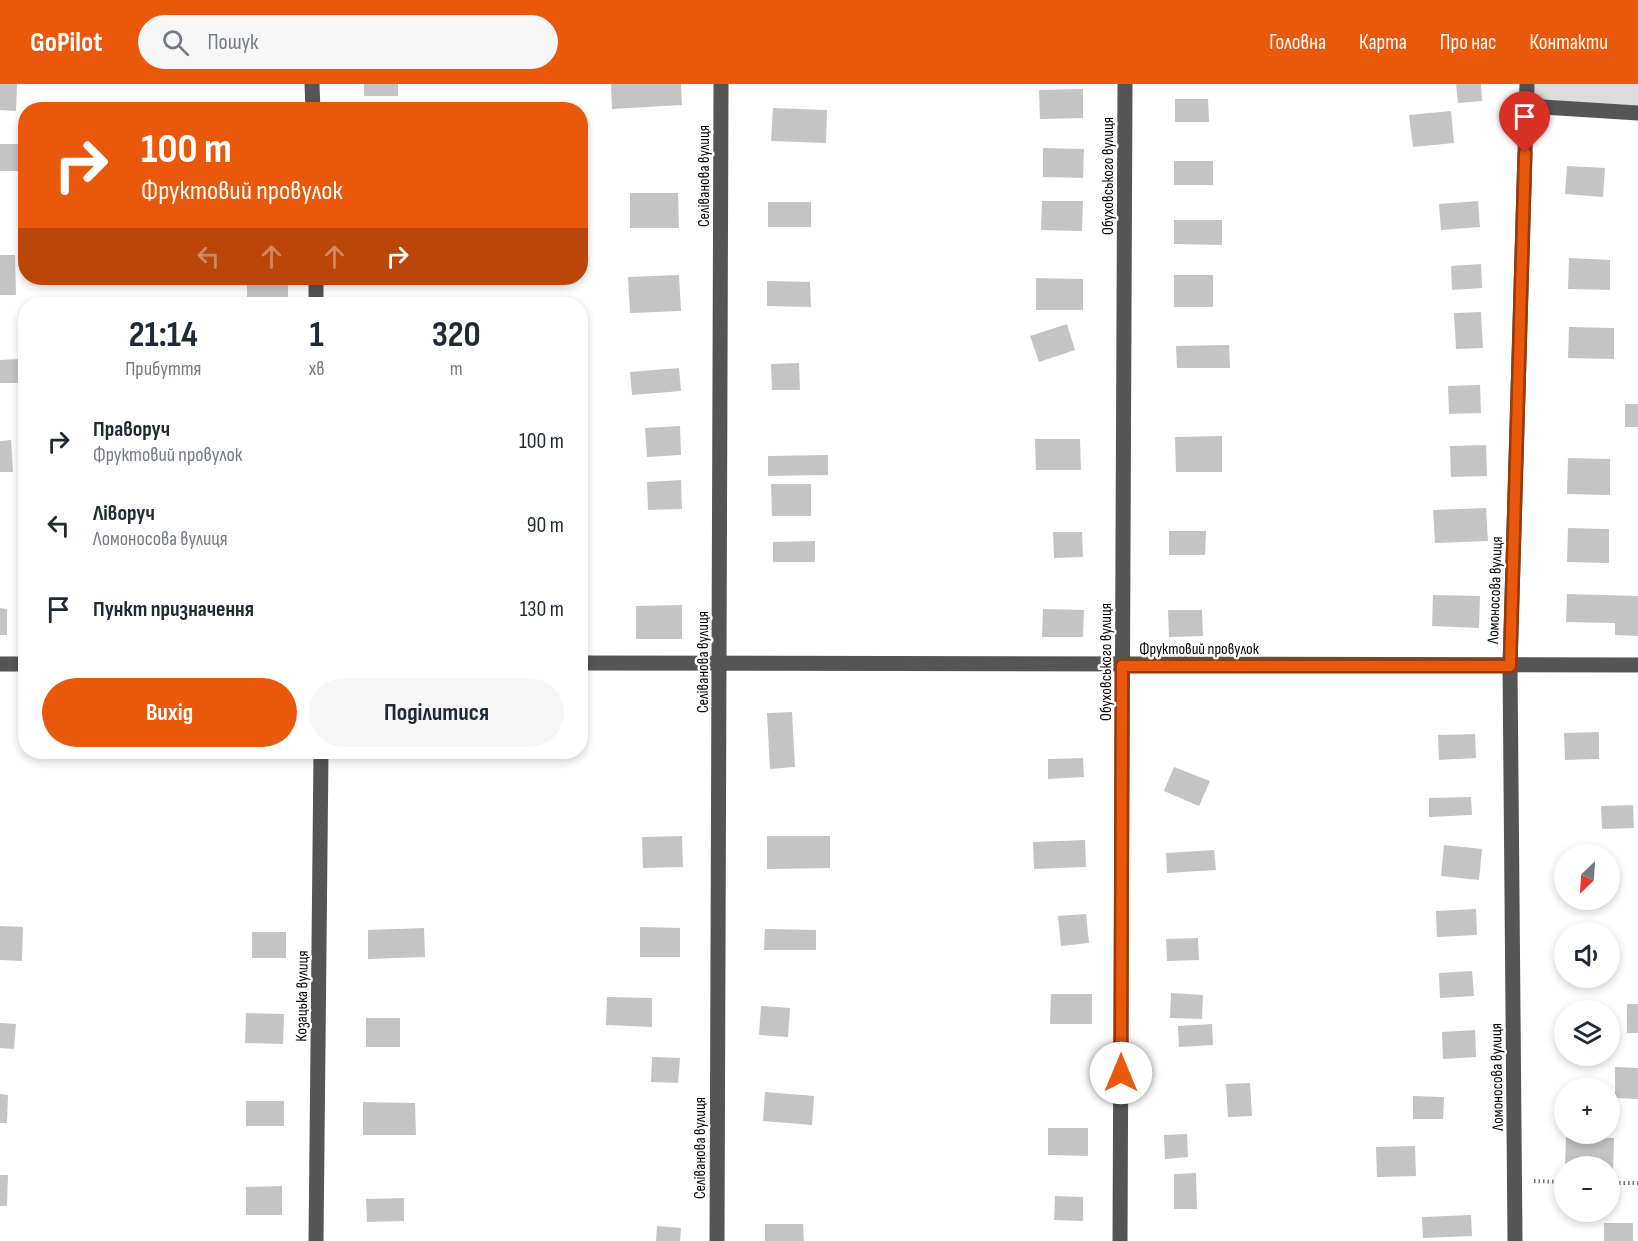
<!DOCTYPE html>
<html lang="uk">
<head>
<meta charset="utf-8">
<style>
	body { margin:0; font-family:"Sofia Sans Condensed",sans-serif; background:#f6f6f7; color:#1f2937; height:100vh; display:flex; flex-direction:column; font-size:22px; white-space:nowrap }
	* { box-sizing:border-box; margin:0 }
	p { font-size:20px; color:#747a83 }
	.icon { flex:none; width:33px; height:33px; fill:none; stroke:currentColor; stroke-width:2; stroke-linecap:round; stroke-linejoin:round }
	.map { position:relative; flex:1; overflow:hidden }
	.details { position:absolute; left:18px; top:213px; width:570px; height:462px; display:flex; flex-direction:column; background:#fff; border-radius:24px; box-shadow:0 3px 9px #0003 }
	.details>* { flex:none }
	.top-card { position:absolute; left:18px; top:18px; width:570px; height:183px; border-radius:24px; box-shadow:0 3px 9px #0003; background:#ea580c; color:#fff; overflow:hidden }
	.needle { width:39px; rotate:205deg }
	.controls { position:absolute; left:1554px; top:760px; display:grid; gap:12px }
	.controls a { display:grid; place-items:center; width:66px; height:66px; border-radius:50%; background:#fff; box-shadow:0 3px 9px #0003; font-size:30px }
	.pin { position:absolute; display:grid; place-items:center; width:51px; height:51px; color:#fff; margin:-62px -26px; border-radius:50% 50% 50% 0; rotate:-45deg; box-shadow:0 0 6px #0007 }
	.pin .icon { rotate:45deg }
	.me { position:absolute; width:66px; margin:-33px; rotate:0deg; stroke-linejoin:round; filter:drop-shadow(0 0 4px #0008) }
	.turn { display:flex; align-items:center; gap:21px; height:126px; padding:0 24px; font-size:27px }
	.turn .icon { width:78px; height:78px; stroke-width:2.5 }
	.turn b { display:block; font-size:42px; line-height:51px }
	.lanes { display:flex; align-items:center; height:57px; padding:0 24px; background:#0003; justify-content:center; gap:30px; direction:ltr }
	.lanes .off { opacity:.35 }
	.eta { display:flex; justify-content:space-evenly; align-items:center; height:102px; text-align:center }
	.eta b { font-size:36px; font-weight:700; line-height:42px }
	.button { display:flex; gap:12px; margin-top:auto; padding:12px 24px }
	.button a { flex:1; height:69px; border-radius:36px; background:#ea580c; color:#fff; font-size:24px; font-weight:700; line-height:69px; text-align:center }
	.button a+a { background:#f6f6f7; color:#1f2937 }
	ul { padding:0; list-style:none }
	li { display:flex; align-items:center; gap:18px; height:84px; padding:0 24px }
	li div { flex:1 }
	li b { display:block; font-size:22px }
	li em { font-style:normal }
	header { display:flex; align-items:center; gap:36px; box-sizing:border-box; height:84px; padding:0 30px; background:#ea580c; color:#fff }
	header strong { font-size:28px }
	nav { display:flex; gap:33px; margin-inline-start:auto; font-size:21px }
	.search { width:420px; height:54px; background:#f6f6f7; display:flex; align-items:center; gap:15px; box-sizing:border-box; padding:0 21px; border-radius:33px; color:#747a83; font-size:22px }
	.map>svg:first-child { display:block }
	.green { fill:#dcdcdc }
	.building { fill:#c4c4c4 }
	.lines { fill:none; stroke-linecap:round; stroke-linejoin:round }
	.path { stroke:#777; stroke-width:4; stroke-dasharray:1.5 3; stroke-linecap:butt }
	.minor { stroke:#555; stroke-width:15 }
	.route-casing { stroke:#983908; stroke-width:15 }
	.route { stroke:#ea580c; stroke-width:10 }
	.labels { text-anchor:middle; stroke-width:5; stroke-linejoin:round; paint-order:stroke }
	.street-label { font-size:16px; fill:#000; stroke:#fff }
</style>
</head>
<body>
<header>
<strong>GoPilot</strong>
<div class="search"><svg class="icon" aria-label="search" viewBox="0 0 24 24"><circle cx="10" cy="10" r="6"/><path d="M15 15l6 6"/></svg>Пошук</div>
<nav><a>Головна</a><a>Карта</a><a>Про нас</a><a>Контакти</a></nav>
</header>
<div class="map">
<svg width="1638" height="1157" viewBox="0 0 1638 1157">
	<rect width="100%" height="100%" fill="#fff"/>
	<!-- green -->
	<path class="green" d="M 1527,0 L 1638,0 L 1638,29 L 1527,22 Z"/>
	<!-- building -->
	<g class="building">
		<path d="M 0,0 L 17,0 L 16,27 L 0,26 Z"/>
		<rect x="364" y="0" width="34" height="12"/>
		<path d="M 611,0 L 681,0 L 682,21 L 612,25 Z"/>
		<path d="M 1456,0 L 1481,0 L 1482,17 L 1458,19 Z"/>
		<path d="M 1083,5 L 1083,34 L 1040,35 L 1039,6 Z"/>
		<path d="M 1175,15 L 1208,15 L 1209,38 L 1175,38 Z"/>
		<path d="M 773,24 L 827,26 L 826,59 L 771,57 Z"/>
		<path d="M 1451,27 L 1454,59 L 1413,63 L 1409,31 Z"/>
		<rect x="0" y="60" width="26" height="27"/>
		<path d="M 1043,64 L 1084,65 L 1083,94 L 1043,93 Z"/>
		<rect x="1174" y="77" width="39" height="24"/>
		<path d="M 1567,82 L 1605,84 L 1603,113 L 1565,110 Z"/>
		<path d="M 630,109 L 678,109 L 679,144 L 630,144 Z"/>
		<path d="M 1042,117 L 1083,117 L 1082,147 L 1041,146 Z"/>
		<path d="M 1478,117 L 1480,143 L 1441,146 L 1439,120 Z"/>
		<rect x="768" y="118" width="43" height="25"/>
		<path d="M 1174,136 L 1222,136 L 1222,161 L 1174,160 Z"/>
		<path d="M 0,171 L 15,171 L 16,211 L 0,211 Z"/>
		<path d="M 1569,174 L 1610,176 L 1610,206 L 1568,205 Z"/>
		<path d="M 1481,180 L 1482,204 L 1452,206 L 1451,182 Z"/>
		<path d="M 679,191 L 681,227 L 630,229 L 628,193 Z"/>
		<rect x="1174" y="191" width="39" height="32"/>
		<path d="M 1036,194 L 1083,195 L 1083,226 L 1036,226 Z"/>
		<path d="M 767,197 L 810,198 L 811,223 L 767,222 Z"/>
		<path d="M 247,199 L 288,200 L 288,220 L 247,220 Z"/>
		<path d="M 1481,228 L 1483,264 L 1456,265 L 1454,229 Z"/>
		<path d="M 1067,240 L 1075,266 L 1039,278 L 1030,252 Z"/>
		<path d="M 1569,243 L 1614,244 L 1614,275 L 1568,274 Z"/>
		<path d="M 1229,261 L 1230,284 L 1177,284 L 1176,262 Z"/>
		<path d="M 20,275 L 20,299 L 0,299 L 0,276 Z"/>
		<path d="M 799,279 L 800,306 L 772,306 L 771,280 Z"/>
		<path d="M 679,284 L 681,307 L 632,311 L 630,288 Z"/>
		<path d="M 1480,301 L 1481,329 L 1449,330 L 1448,302 Z"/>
		<rect x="1625" y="320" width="13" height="23"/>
		<path d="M 680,342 L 681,371 L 647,373 L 645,344 Z"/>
		<path d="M 1222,352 L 1222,388 L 1176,388 L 1175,353 Z"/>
		<path d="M 1035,355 L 1080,355 L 1081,386 L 1036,386 Z"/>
		<path d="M 11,356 L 13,388 L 0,388 L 0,357 Z"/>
		<path d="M 1486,361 L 1487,392 L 1451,393 L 1450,362 Z"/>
		<path d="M 828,371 L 828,391 L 768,392 L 768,372 Z"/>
		<path d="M 1568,374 L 1610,375 L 1610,411 L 1567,410 Z"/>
		<path d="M 681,396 L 682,425 L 648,426 L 647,398 Z"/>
		<path d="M 771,400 L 811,400 L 811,432 L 772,432 Z"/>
		<path d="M 1486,424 L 1488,457 L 1435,459 L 1433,426 Z"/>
		<path d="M 1568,444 L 1609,445 L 1609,479 L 1567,478 Z"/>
		<path d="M 1169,447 L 1206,447 L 1205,471 L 1169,471 Z"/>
		<path d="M 1053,448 L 1082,448 L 1083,473 L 1054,474 Z"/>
		<path d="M 815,457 L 815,478 L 773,478 L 773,458 Z"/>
		<path d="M 1567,510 L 1638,512 L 1638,552 L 1615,551 L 1615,539 L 1566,538 Z"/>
		<path d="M 1433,511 L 1480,512 L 1479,544 L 1432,542 Z"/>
		<path d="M 682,521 L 682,555 L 636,555 L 636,522 Z"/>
		<path d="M 0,524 L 7,525 L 7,551 L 0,551 Z"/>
		<path d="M 1043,525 L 1084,526 L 1083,553 L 1042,553 Z"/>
		<path d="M 1168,526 L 1202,526 L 1203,552 L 1169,553 Z"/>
		<path d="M 792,628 L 795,683 L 770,685 L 767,629 Z"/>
		<path d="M 1599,648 L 1599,675 L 1565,676 L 1564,649 Z"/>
		<path d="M 1475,650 L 1476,674 L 1439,676 L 1438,651 Z"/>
		<path d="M 268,668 L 289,668 L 289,672 L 268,671 Z"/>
		<path d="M 1083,674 L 1084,693 L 1048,695 L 1048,675 Z"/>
		<path d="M 1174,683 L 1210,697 L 1199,722 L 1164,707 Z"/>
		<path d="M 1471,713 L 1472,731 L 1429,733 L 1429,714 Z"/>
		<path d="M 1633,721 L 1634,744 L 1602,745 L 1601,722 Z"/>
		<path d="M 682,752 L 683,783 L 643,784 L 642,753 Z"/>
		<path d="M 767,752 L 830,752 L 830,784 L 767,785 Z"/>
		<path d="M 1085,756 L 1086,783 L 1034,785 L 1033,758 Z"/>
		<path d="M 1444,761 L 1482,765 L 1479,796 L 1441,792 Z"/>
		<path d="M 1214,766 L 1216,786 L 1167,789 L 1166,769 Z"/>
		<path d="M 1476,825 L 1477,851 L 1437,853 L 1436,827 Z"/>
		<path d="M 1086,830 L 1089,859 L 1061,862 L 1058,832 Z"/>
		<path d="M 0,842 L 23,843 L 22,877 L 0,876 Z"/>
		<path d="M 640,843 L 680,844 L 680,873 L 640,873 Z"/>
		<path d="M 424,844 L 425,873 L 368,875 L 368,846 Z"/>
		<path d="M 765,845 L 816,846 L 816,866 L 764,866 Z"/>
		<rect x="252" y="848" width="34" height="26"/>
		<path d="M 1198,854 L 1199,876 L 1167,877 L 1166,855 Z"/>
		<path d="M 1472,887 L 1474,912 L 1440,914 L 1439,889 Z"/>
		<path d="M 1171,909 L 1203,911 L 1202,935 L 1170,934 Z"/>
		<path d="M 1051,910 L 1092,910 L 1092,940 L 1050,940 Z"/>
		<path d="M 607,913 L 652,914 L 652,943 L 606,941 Z"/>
		<rect x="1627" y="920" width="11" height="29"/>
		<path d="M 761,922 L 790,924 L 788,953 L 759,951 Z"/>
		<path d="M 246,929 L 284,930 L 283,960 L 245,959 Z"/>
		<rect x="366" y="934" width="34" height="29"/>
		<path d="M 0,939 L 16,940 L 14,965 L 0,964 Z"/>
		<path d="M 1212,940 L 1213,961 L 1179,963 L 1178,942 Z"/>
		<path d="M 1475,946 L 1476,973 L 1443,975 L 1442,948 Z"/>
		<path d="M 652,973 L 680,974 L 678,999 L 651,998 Z"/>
		<path d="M 1615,983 L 1638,984 L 1638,1015 L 1615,1014 Z"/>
		<path d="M 1250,999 L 1252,1032 L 1228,1033 L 1226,1000 Z"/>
		<path d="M 765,1008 L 814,1012 L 812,1041 L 763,1037 Z"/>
		<path d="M 0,1010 L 8,1011 L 7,1039 L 0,1039 Z"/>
		<path d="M 1413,1012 L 1444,1013 L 1443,1035 L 1413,1035 Z"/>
		<rect x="246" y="1017" width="38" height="25"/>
		<path d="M 363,1018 L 415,1019 L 416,1051 L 363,1051 Z"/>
		<path d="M 1048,1044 L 1088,1044 L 1088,1072 L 1048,1071 Z"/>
		<path d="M 1187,1050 L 1188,1073 L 1165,1075 L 1164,1051 Z"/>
		<path d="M 1566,1053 L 1614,1054 L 1613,1088 L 1610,1088 L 1610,1083 L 1565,1083 Z"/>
		<path d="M 1415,1062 L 1416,1092 L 1377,1093 L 1376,1063 Z"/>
		<path d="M 1196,1089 L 1197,1125 L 1174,1125 L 1174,1090 Z"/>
		<path d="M 0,1091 L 8,1091 L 7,1122 L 0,1122 Z"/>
		<path d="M 282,1102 L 282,1131 L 246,1131 L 246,1103 Z"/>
		<path d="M 1055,1112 L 1083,1113 L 1083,1137 L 1054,1136 Z"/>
		<path d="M 404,1114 L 404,1137 L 367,1138 L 366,1115 Z"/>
		<path d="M 1471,1131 L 1472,1152 L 1423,1154 L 1422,1133 Z"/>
		<rect x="1604" y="1139" width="29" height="18"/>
		<path d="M 765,1140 L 803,1140 L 804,1157 L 765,1157 Z"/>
		<path d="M 657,1142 L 681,1144 L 680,1157 L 656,1157 Z"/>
	</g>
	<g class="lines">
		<!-- path -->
		<g class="path">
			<path d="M 1534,1097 L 1564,1098"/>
			<path d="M 1610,1099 L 1638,1099"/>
		</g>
		<!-- minor -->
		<g class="minor">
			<path d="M 312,0 L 313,26"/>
			<path d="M 1527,22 L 1638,29"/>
			<path d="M 316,194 L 316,220"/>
			<path d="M 580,579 L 1638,581"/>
			<path d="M 0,580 L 26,580"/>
			<path d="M 316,1157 L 321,668"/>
			<path d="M 717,1157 L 721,0"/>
			<path d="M 1120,1157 L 1125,0"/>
			<path d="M 1515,1157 L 1510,582 L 1527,0"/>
		</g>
	</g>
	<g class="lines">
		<defs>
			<path id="route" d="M 1121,989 L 1122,582 L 1510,582 L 1525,69"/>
		</defs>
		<!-- route casing -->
		<use href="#route" class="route-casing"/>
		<!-- route -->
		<use href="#route" class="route"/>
	</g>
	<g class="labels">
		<!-- street labels -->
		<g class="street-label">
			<text transform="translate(703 92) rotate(-90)" y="6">Селіванова вулиця</text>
			<text transform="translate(1107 92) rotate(-90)" y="6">Обуховського вулиця</text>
			<text transform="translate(1494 506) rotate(-88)" y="6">Ломоносова вулиця</text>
			<text x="1199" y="570">Фруктовий провулок</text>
			<text transform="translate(702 578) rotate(-90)" y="6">Селіванова вулиця</text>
			<text transform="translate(1105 578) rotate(-90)" y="6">Обуховського вулиця</text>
			<text transform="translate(301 912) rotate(-89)" y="6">Козацька вулиця</text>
			<text transform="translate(1496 993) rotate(-91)" y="6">Ломоносова вулиця</text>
			<text transform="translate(699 1064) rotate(-90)" y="6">Селіванова вулиця</text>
		</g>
	</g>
</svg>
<div class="controls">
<a><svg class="needle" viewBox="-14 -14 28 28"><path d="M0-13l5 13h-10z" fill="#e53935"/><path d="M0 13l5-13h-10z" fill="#747a83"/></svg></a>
<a><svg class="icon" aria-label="sound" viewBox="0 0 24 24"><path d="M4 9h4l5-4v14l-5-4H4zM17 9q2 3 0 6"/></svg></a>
<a><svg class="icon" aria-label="layers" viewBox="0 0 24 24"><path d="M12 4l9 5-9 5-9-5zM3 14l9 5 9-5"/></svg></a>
<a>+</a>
<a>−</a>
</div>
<div class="pin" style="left:1525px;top:69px;background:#d93025"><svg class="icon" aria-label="arrive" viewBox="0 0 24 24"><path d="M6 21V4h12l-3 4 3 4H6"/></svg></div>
<svg class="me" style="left:1121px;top:989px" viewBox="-20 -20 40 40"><circle r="19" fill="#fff"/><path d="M0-13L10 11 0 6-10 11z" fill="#ea580c"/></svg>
<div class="top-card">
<div class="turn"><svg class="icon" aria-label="right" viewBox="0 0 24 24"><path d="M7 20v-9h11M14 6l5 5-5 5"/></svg><div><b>100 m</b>Фруктовий провулок</div></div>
<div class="lanes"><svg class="icon off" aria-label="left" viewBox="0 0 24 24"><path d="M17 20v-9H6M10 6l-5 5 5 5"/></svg><svg class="icon off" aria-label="ahead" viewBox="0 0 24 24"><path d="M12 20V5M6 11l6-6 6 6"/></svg><svg class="icon off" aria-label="ahead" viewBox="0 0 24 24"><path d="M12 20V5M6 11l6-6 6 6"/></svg><svg class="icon" aria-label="right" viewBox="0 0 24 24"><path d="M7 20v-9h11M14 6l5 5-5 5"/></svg></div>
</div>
<section class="details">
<div class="eta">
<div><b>21:14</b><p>Прибуття</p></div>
<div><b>1</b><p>хв</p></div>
<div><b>320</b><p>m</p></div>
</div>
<ul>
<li><svg class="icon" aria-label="right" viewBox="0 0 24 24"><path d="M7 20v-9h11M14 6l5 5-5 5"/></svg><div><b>Праворуч</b><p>Фруктовий провулок</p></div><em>100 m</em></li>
<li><svg class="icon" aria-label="left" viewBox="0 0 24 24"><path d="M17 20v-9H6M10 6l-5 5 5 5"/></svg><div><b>Ліворуч</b><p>Ломоносова вулиця</p></div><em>90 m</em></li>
<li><svg class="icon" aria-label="arrive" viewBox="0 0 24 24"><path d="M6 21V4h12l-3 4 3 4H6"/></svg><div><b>Пункт призначення</b></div><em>130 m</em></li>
</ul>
<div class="button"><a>Вихід</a><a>Поділитися</a></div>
</section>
</div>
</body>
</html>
